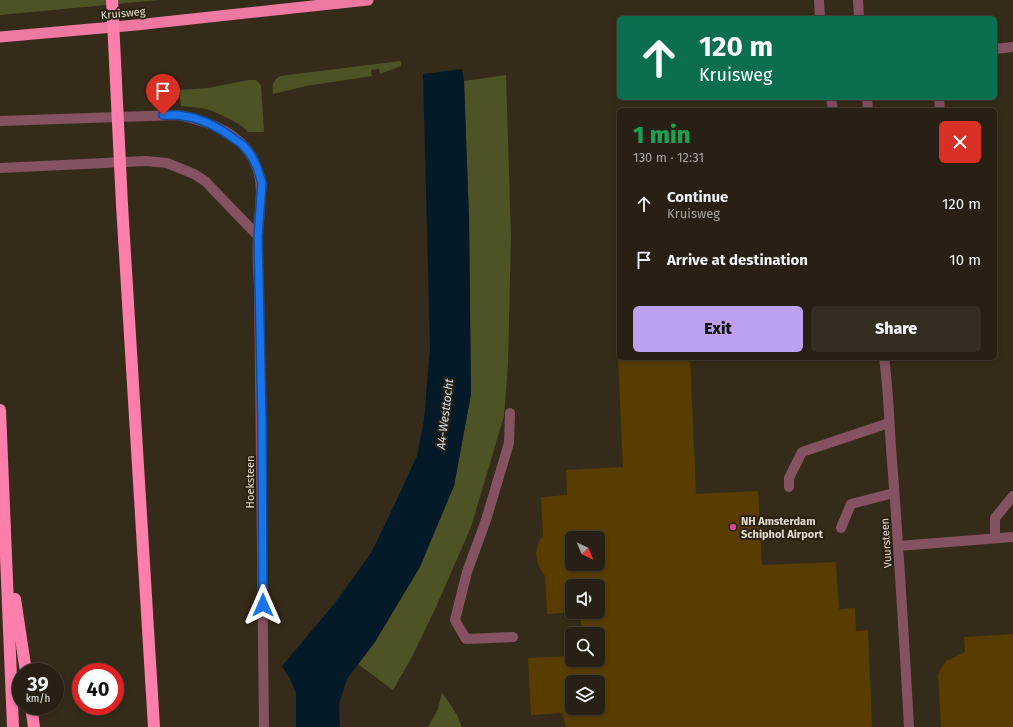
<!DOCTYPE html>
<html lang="en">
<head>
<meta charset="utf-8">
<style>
	body { margin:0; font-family:"Fira Sans",sans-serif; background:#342d22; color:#f1f3f6; height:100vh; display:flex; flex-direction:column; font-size:15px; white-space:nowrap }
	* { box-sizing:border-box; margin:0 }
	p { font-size:13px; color:#a5a3a0 }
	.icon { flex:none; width:22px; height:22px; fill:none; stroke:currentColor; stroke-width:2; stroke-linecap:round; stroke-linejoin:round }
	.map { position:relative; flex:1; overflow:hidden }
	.sheet { position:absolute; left:617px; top:108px; width:380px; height:252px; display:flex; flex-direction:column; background:#282014; border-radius:6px; box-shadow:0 2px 6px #0003,0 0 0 1px #443e34 }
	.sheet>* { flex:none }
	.top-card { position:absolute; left:617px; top:16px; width:380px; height:84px; border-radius:6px; box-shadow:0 2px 6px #0003,0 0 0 1px #443e34; background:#0b6e4f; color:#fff; overflow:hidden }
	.needle { width:26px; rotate:136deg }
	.buttons { position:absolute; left:565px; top:531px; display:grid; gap:8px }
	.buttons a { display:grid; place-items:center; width:40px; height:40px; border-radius:6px; background:#282014; box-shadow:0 2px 6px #0003,0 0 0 1px #443e34; font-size:20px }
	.speed { position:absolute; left:12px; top:663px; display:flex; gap:8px; font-size:20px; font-weight:700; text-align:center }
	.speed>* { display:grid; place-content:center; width:52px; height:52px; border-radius:50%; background:#282014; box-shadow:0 2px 6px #0003,0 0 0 1px #443e34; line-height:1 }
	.speed small { font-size:10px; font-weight:400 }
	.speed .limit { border:6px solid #d22; background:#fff; color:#111 }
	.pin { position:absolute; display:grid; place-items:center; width:34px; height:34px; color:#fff; margin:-41px -17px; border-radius:50% 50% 50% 0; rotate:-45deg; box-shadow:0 0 4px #0007 }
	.pin .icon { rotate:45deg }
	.me { position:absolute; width:44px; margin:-22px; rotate:0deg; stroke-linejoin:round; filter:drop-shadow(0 0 3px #0008) }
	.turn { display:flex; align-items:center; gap:14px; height:84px; padding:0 16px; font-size:18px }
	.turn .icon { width:52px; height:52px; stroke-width:2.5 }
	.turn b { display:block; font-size:28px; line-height:34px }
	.round { display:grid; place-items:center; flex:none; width:42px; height:42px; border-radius:6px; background:#342d22 }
	.head { display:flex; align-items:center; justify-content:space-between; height:68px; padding:0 16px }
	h1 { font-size:24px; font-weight:800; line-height:30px; color:#1e9e55 }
	.action { display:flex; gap:8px; margin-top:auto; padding:8px 16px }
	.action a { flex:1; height:46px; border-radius:6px; background:#bca0f2; color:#111; font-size:16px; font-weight:800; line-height:46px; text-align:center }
	.action a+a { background:#342d22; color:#f1f3f6 }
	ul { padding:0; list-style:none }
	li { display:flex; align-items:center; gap:12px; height:56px; padding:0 16px }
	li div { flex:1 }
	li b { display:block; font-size:15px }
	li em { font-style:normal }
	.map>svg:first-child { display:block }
	.green { fill:#4e5326 }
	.water { fill:#051a29 }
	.building { fill:#593d00; fill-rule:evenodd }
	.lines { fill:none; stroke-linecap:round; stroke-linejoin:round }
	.service { stroke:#855262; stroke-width:10 }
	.tertiary { stroke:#855262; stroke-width:10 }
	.trunk { stroke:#ed78a2; stroke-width:11 }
	.motorway { stroke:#fe7fac; stroke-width:12 }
	.motorway-bridge { stroke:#fe7fac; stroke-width:12 }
	.route-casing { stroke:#114b97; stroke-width:10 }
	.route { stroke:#1a73e8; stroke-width:7 }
	.hotel-dot { fill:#d1479c; stroke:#2b2111; stroke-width:1.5 }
	.labels { text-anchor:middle; stroke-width:4; stroke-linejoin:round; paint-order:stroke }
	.street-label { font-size:11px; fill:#e1dbd1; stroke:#2b2111 }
	.poi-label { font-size:11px; font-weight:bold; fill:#e1dbd1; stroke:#2b2111; text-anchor:start }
	.water-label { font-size:12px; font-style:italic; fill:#d0e1ef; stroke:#2b2111 }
</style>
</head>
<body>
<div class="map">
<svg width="1013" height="727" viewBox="0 0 1013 727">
	<rect width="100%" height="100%" fill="#352b1a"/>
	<!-- green -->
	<g class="green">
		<path d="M 0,0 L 159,0 L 0,15 Z"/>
		<path d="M 401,61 L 401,66 L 380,74 L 379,69 L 371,70 L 372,76 L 306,86 L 273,94 C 272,86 272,81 280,76 Z"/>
		<path d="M 506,75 L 511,238 L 508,364 L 504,416 L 471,527 L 436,607 L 412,657 L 393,690 L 358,664 L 375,642 L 454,486 L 471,394 L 469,219 L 464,81 Z"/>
		<path d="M 249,80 L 256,80 L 261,85 L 264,132 L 248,132 C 243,124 216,112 206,109 C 198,107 189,107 181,106 L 179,90 L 208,88 Z"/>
		<path d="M 442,692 L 457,715 L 462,727 L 428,727 L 438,709 Z"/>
	</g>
	<!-- water -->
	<path class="water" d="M 462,69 L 464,81 L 469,219 L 471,394 L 454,486 L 420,567 L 375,642 L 347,679 L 339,704 L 340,727 L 296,727 L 296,693 L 290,679 L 282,666 L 335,603 L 371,553 L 391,512 L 417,456 L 424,420 L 430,347 L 423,74 Z"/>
	<!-- building -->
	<g class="building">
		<path d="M 618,358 L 690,358 L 696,494 L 758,491 L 762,565 L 836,562 L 839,609 L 855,608 L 856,631 L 868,630 L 872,727 L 566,727 L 562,713 L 531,715 L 528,658 L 572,656 L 572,660 L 598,660 L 598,634 L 582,634 L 580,612 L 598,612 L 598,586 L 572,586 L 572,612 L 578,612 L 547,614 L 545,576 L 539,567 L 537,561 L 536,554 L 539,541 L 543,536 L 541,497 L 567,495 L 566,470 L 623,467 ZM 572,538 L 598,538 L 598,564 L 572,564 ZM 572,682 L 598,682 L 598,708 L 572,708 Z"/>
		<path d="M 1013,634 L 1013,727 L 941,727 L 938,675 L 940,670 L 946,661 L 965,652 L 964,637 Z"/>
	</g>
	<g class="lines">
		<!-- service -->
		<g class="service">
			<path d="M 995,49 L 1013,47"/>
			<path d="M 939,98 L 940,110"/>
			<path d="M 510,413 L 509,443 L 486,520 L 467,572 L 455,620 L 466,639 L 513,637"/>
			<path d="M 789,487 L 789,478 L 802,452 L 889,423"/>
			<path d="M 841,528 L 851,504 L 894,493"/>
			<path d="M 995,538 L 995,518 L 1013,496"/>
			<path d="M 898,546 L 1013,537"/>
		</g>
		<!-- tertiary -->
		<g class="tertiary">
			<path d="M 819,0 L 820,18"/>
			<path d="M 858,0 L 859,18"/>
			<path d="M 831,98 L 833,110"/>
			<path d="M 867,98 L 868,110"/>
			<path d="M 0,121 L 178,115 C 209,121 246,135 257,168 C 265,189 258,214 258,237 C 257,253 258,270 259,286 C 262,433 263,580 264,727"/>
			<path d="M 0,168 L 146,161 L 167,163 L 194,174 L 205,181 L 258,236"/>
			<path d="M 884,358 C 889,392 889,426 892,461 C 899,549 904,638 909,727"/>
		</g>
		<!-- trunk -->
		<path class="trunk" d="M 0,37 L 136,25 L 368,0"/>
		<!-- motorway -->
		<g class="motorway">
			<path d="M 122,205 L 154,727"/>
			<path d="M 0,410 L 13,727"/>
			<path d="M 15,599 L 26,672"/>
			<path d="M 31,706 L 34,727"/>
		</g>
		<!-- motorway-bridge -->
		<path class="motorway-bridge" d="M 112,0 L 122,205"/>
	</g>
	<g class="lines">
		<defs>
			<path id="route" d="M 163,115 L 178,115 L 194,118 L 208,123 L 223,131 L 243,145 L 251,155 L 257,167 L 262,183 L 258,236 L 262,421 L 263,605"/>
		</defs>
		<!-- route casing -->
		<use href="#route" class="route-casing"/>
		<!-- route -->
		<use href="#route" class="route"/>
	</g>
	<!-- markers -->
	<circle class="hotel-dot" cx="733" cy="527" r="4"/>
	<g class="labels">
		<!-- street labels -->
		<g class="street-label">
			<text transform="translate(123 13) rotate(-5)" y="4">Kruisweg</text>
			<text transform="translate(250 482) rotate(-90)" y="4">Hoeksteen</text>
			<text transform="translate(886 543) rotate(-94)" y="4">Vuursteen</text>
		</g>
		<!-- poi labels -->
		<g class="poi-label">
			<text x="741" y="525">NH Amsterdam<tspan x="741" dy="13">Schiphol Airport</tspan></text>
		</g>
		<!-- water labels -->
		<g class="water-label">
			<text transform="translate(445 414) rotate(-83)" y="4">A4-Westtocht</text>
		</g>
	</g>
</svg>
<div class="buttons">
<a><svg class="needle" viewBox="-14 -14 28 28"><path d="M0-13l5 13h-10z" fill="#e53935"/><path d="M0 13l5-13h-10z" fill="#a5a3a0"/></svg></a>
<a><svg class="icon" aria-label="sound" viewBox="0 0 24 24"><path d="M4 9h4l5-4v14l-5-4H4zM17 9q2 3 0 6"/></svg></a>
<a><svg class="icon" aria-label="search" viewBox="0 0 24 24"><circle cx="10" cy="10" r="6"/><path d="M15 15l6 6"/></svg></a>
<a><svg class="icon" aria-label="layers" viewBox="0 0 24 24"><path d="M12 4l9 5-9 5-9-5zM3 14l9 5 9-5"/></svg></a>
</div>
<div class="speed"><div>39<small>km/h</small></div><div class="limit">40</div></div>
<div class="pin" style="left:163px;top:115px;background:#d93025"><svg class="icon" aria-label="arrive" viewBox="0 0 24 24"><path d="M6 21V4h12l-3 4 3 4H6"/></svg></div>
<svg class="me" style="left:263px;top:605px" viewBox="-20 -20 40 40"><path d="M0-17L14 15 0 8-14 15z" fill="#1a73e8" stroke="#fff" stroke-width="4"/></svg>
<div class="top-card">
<div class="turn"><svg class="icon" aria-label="ahead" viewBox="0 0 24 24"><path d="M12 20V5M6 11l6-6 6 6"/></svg><div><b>120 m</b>Kruisweg</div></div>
</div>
<section class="sheet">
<div class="head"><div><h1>1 min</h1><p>130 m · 12:31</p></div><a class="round" style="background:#d93025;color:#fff"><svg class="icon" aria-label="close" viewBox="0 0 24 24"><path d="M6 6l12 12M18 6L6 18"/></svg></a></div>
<ul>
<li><svg class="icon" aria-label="ahead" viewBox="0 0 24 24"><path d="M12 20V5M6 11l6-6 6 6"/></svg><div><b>Continue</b><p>Kruisweg</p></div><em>120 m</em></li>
<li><svg class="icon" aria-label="arrive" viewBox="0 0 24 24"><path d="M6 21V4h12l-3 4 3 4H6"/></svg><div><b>Arrive at destination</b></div><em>10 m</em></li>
</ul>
<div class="action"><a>Exit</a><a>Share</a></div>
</section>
</div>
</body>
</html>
